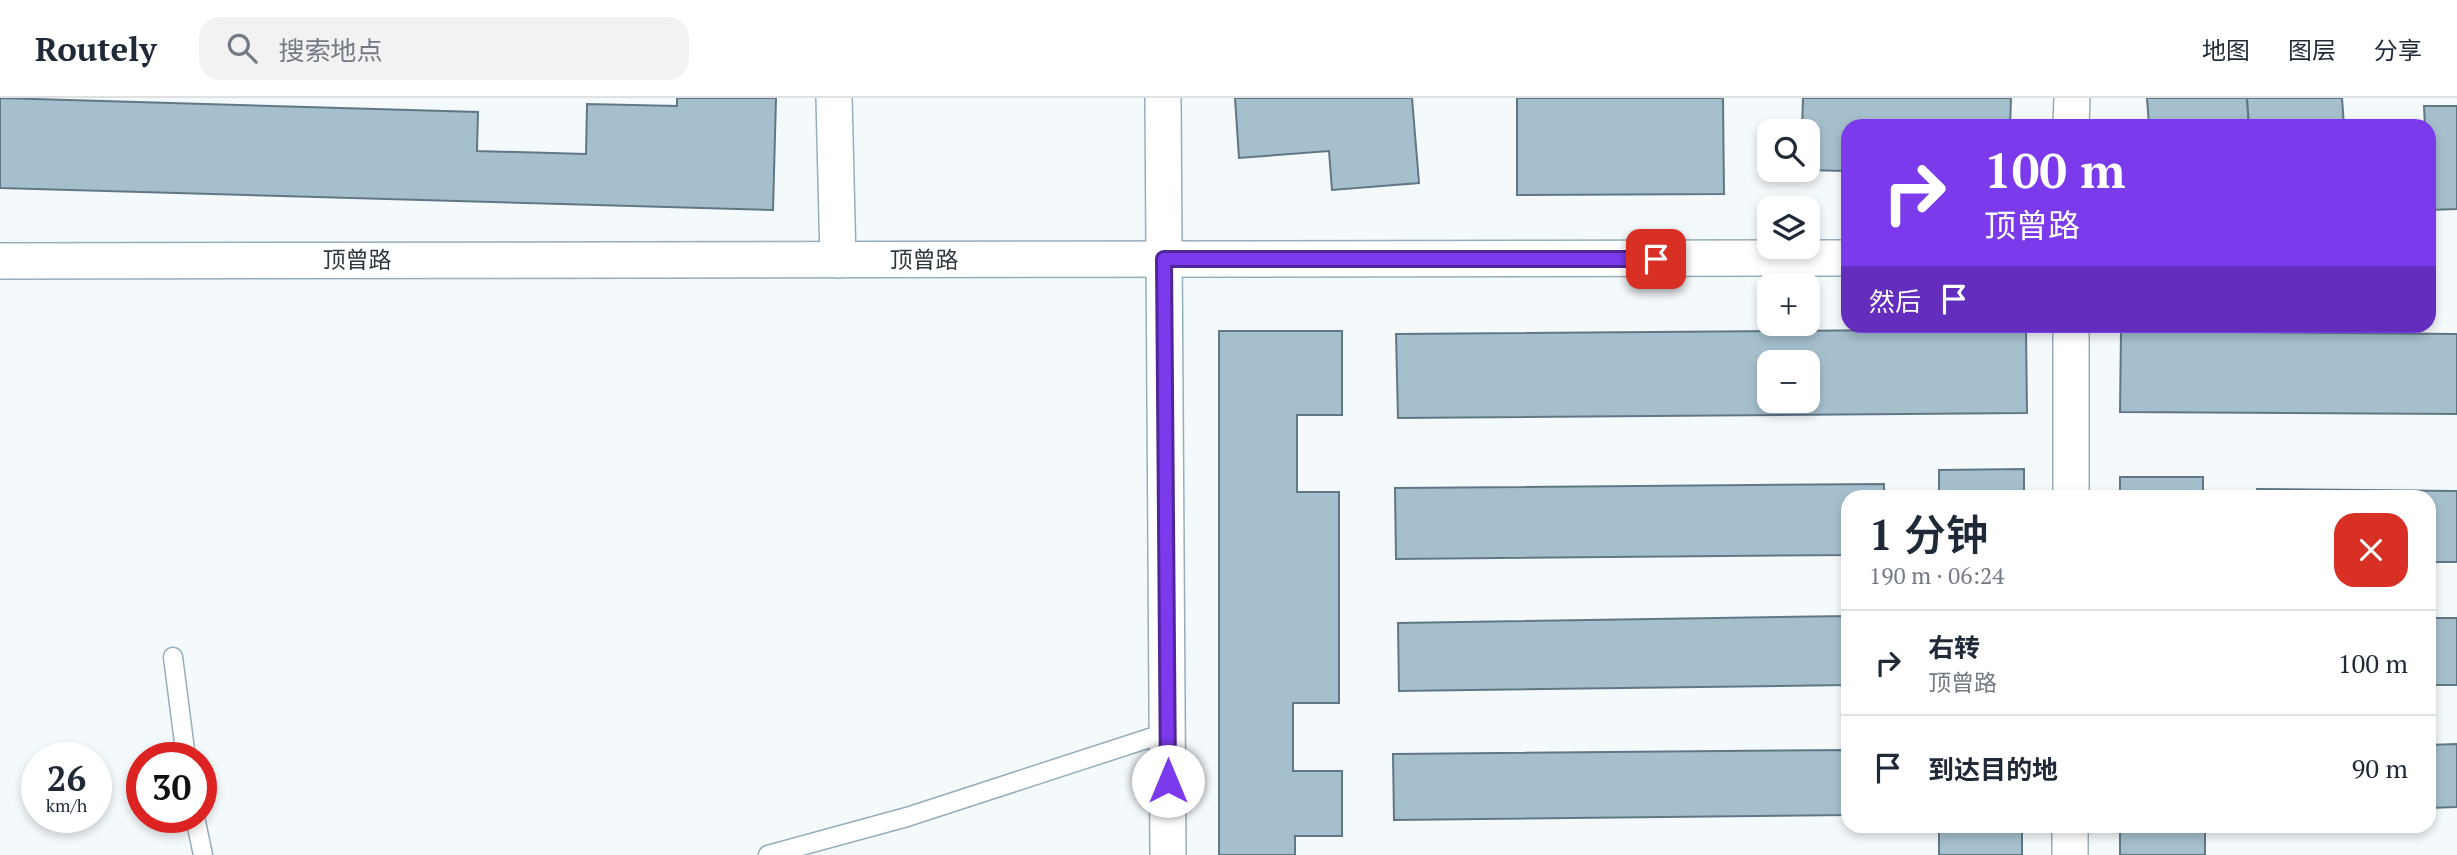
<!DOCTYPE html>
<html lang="zh">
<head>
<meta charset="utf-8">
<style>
	body { margin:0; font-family:"PT Serif","Noto Sans SC",serif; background:#f2f2f3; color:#1f2937; height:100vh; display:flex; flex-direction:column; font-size:26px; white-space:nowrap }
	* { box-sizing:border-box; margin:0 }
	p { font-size:23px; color:#747a83 }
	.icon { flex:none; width:38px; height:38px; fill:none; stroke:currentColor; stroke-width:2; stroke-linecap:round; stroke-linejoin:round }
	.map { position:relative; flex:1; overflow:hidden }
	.details { position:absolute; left:1841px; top:392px; width:595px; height:343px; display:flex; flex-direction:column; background:#fff; border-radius:21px; box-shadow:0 4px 10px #0003 }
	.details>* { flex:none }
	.banner { position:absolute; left:1841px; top:21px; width:595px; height:214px; border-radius:21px; box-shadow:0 4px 10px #0003; background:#7c3aed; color:#fff; overflow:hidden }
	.fabs { position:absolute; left:1757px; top:21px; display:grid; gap:14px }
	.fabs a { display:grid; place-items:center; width:63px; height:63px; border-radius:14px; background:#fff; box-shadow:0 4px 10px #0003; font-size:35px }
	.speed { position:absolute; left:21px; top:644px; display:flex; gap:14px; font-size:35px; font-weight:700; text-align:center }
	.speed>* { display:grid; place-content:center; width:91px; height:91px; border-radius:50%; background:#fff; box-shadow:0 4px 10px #0003; line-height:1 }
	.speed small { font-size:18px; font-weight:400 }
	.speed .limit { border:10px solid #d22; background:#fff; color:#111 }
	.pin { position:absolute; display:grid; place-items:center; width:60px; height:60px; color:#fff; margin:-30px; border-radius:14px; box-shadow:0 4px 10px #0006 }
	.me { position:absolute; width:77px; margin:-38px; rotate:0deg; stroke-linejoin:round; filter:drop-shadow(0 0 5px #0008) }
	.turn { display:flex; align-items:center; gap:24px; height:147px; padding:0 28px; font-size:32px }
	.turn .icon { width:91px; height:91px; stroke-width:2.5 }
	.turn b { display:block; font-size:49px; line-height:60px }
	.then { display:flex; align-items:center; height:66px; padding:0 28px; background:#0003; gap:14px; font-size:26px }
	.round { display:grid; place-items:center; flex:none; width:74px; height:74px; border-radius:21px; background:#f2f2f3 }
	.headline { display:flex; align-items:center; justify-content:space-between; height:119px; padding:0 28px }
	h1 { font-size:42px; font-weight:600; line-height:52px }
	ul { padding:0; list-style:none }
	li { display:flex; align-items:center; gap:21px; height:105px; padding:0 28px; border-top:2px solid #e0e1e3 }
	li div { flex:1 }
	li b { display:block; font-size:26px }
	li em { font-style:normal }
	header { display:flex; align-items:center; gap:42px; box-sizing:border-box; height:98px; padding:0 35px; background:#fff; border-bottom:2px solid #e0e1e3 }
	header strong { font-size:33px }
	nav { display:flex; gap:38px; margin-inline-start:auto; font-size:24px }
	.search { width:490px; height:63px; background:#f2f2f3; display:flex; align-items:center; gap:18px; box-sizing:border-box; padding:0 24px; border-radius:21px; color:#747a83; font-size:26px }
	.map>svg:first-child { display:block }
	.building { fill:#a5bfcd; stroke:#607885; stroke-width:2; fill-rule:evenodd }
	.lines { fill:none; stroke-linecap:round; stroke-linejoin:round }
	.lane-casing { stroke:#95aebc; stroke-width:21 }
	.street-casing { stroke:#95aebc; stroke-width:38 }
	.lane { stroke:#fff; stroke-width:18 }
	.street { stroke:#fff; stroke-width:35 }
	.route-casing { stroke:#51269a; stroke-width:18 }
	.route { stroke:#7c3aed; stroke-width:12 }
	.labels { text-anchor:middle; stroke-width:5; stroke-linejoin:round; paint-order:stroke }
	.street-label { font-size:23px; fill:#2e393e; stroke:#fff }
</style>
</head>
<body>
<header>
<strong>Routely</strong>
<div class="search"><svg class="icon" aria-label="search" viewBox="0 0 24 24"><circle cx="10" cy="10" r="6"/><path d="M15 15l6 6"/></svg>搜索地点</div>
<nav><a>地图</a><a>图层</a><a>分享</a></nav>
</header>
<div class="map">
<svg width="2457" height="757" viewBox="0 0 2457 757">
	<rect width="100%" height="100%" fill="#f4f9fc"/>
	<!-- building -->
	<g class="building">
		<path d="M 0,0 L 478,14 L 477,53 L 586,56 L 587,6 L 677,8 L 677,0 L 776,0 L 773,112 L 0,90 Z"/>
		<path d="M 1235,0 L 1412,0 L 1419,85 L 1332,92 L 1329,53 L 1239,60 Z"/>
		<path d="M 1517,0 L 1723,0 L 1724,96 L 1517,97 Z"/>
		<path d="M 1803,0 L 2011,0 L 2010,28 L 1848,28 L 1848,73 L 1802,72 L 1808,72 L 1808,33 L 1802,33 Z"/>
		<path d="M 2147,0 L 2247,0 L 2249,28 L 2149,28 Z"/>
		<path d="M 2247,0 L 2342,0 L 2344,28 L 2249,28 Z"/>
		<path d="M 2424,8 L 2457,8 L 2457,111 L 2429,112 L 2429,28 L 2425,28 Z"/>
		<path d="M 2026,231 L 2027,315 L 1398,320 L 1396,236 ZM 1769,264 L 1808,264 L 1808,303 L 1769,303 Z"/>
		<path d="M 1219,233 L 1342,233 L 1342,317 L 1297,317 L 1297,394 L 1339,394 L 1339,605 L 1293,605 L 1293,673 L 1342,673 L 1342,738 L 1295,738 L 1295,757 L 1219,757 Z"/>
		<path d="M 2121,233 L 2457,236 L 2457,316 L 2120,314 Z"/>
		<path d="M 2024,371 L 2024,399 L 1939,399 L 1939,372 Z"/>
		<rect x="2120" y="379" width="83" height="20"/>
		<path d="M 1884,386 L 1884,399 L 1848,399 L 1848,457 L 1396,461 L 1395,390 Z"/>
		<path d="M 2257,391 L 2457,393 L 2457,464 L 2429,464 L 2429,399 L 2257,399 Z"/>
		<path d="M 1848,518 L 1848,587 L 1399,593 L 1398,525 Z"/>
		<rect x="2429" y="520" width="28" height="67"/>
		<path d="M 2457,646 L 2457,709 L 2429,710 L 2429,647 Z"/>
		<path d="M 1848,652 L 1848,717 L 1394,722 L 1393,656 Z"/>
		<rect x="1939" y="728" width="83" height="29"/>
		<rect x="2120" y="728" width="85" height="29"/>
	</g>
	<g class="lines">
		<defs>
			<g id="lane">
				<path d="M 173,559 L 186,660"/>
				<path d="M 195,719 L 203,757"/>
				<path d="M 768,757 L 907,719 L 1168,634"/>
			</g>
			<g id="street">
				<path d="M 834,0 L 838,162"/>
				<path d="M 1163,0 L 1168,757"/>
				<path d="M 2071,28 L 2072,0"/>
				<path d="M 0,163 L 1848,160"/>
				<path d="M 2071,399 L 2071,228"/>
				<path d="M 2070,757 L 2070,728"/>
			</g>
		</defs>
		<!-- lane casing -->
		<use href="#lane" class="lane-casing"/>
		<!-- street casing -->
		<use href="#street" class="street-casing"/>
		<!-- lane -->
		<use href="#lane" class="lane"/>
		<!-- street -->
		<use href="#street" class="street"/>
	</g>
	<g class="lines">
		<defs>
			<path id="route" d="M 1168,683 L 1164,161 L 1656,161"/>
		</defs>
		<!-- route casing -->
		<use href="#route" class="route-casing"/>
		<!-- route -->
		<use href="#route" class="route"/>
	</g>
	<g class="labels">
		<!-- street labels -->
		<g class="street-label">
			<text x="357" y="170">顶曾路</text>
			<text x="924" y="170">顶曾路</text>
		</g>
	</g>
</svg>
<div class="fabs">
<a><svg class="icon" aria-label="search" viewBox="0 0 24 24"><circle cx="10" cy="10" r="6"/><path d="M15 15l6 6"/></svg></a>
<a><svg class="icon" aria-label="layers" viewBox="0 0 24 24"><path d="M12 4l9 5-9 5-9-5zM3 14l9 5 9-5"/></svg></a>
<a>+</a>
<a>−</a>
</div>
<div class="speed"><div>26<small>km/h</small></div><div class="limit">30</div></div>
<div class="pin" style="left:1656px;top:161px;background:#d93025"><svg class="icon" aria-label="arrive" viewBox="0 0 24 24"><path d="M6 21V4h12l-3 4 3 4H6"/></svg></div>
<svg class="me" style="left:1168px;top:683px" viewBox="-20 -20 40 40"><circle r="19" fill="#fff"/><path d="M0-13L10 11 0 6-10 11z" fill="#7c3aed"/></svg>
<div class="banner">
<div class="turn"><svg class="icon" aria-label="right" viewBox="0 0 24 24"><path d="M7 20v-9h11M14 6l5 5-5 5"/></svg><div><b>100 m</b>顶曾路</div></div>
<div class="then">然后<svg class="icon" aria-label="arrive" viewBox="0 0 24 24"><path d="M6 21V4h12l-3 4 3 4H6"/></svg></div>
</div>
<section class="details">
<div class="headline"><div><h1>1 分钟</h1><p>190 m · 06:24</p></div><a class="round" style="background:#d93025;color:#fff"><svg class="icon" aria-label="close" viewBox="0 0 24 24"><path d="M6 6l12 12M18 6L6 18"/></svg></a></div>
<ul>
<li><svg class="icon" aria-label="right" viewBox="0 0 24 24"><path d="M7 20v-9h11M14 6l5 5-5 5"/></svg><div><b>右转</b><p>顶曾路</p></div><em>100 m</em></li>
<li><svg class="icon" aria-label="arrive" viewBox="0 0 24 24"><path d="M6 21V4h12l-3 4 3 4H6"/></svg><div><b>到达目的地</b></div><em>90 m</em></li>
</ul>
</section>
</div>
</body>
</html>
